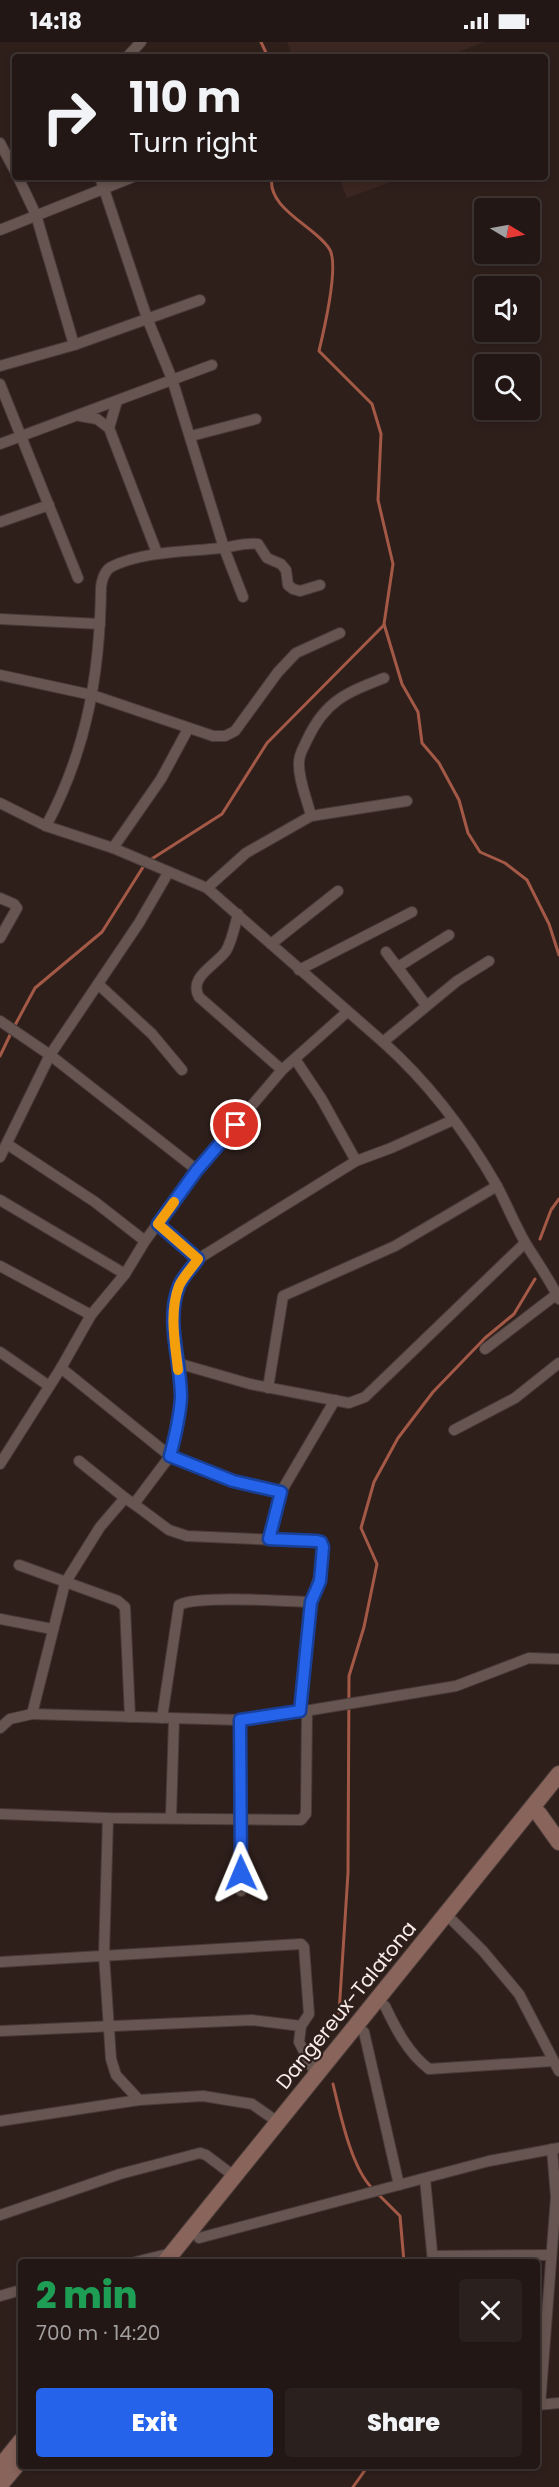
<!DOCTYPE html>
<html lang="en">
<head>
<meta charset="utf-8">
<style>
	body { margin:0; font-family:Poppins,sans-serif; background:#2a201d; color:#f1f3f6; height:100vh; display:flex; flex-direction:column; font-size:22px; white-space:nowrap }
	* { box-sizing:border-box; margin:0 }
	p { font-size:20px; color:#a29fa0 }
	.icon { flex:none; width:33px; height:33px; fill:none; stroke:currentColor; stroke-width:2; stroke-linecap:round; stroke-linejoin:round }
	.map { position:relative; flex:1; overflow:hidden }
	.panel { position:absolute; left:18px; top:2217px; width:522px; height:210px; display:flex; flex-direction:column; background:#221714; border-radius:6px; box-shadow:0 3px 9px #0003,0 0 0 2px #3f3634 }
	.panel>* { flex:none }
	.guide { position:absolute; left:12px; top:12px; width:536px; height:126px; border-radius:6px; box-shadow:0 3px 9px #0003,0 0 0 2px #3f3634; background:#221714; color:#f1f3f6; overflow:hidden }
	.needle { width:39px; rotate:100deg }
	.buttons { position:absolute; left:474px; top:156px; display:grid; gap:12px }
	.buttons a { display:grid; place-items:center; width:66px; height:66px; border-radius:6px; background:#221714; box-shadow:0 3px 9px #0003,0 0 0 2px #3f3634; font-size:30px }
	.pin { position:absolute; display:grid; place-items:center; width:51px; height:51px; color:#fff; margin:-26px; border:3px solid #fff; border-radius:50%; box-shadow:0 2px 6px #0007 }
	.me { position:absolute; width:66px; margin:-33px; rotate:359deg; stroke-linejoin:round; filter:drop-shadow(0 0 4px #0008) }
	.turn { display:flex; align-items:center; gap:21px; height:126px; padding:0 18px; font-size:27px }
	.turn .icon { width:78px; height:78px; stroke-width:2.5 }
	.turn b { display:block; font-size:42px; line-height:51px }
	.round { display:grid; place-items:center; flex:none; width:63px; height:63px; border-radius:6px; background:#2a201d }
	.head { display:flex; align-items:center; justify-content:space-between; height:102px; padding:0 18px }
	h1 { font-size:36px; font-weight:800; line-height:45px; color:#1e9e55 }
	.action { display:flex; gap:12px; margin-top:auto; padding:12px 18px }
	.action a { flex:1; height:69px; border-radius:6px; background:#2563eb; color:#fff; font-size:24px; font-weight:800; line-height:69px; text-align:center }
	.action a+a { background:#2a201d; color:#f1f3f6 }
	.status { display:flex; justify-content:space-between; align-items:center; height:42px; padding:0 30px; background:#221714; direction:ltr }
	.status svg { height:16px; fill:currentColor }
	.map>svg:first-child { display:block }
	.built { fill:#3c2621 }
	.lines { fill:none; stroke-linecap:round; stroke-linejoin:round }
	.stream { stroke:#a45947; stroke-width:3 }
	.street-casing { stroke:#483a38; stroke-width:12 }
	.secondary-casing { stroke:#483a38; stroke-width:18 }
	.street { stroke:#675551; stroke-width:10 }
	.secondary { stroke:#88645b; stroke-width:16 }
	.route-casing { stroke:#184099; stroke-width:15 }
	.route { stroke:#2563eb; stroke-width:10 }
	.slow { stroke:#f59e0b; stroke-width:10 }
	.labels { text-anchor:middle; stroke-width:4.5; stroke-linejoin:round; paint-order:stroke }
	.street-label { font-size:20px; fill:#f8edeb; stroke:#2e1f1b }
</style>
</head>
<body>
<div class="status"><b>14:18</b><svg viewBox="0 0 49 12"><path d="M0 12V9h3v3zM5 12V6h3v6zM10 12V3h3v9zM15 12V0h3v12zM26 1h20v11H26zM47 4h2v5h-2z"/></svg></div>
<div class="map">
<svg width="559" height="2445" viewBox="0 0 559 2445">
	<rect width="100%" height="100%" fill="#2e1f1b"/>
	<!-- built -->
	<g class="built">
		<path d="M 287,0 L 484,0 L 446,15 L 293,15 Z"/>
		<path d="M 339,135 L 404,135 L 347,156 Z"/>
	</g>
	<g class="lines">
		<!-- stream -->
		<g class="stream">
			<path d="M 261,0 L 268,15"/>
			<path d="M 272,135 C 266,167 317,185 330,208 C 339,226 324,288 319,309 L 372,362 L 381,392 L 378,458 L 393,522 L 384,582 L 402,642 L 418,670 L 422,701 L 439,721 L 459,758 L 468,791 L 480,810 L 505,821 L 527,838 L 549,882 L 559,913"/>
			<path d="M 150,818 L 222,772 L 267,701 L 384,583"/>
			<path d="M 14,985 L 35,946 L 102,890 L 145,822"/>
			<path d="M 0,1014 L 11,991"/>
			<path d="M 540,1197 L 551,1168 L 559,1157"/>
			<path d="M 339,1971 L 348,1831 L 349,1634 L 364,1585 L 377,1522 L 361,1486 L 374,1440 L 398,1396 L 433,1350 L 485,1296 L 514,1272 L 535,1237"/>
			<path d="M 333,2042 C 340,2071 351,2125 372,2146"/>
			<path d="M 379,2153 L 400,2174 L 404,2220"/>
			<path d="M 353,2445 L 368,2424"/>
		</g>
		<defs>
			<g id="street">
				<path d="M 127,15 L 141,0"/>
				<path d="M 0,101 L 15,129"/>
				<path d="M 18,135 L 36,173 L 74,303"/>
				<path d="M 100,135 L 147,276 L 172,337 L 224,506 L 243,555"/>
				<path d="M 0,188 L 133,135"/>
				<path d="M 0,324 L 74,303 L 200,258"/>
				<path d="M 0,342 L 78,536"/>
				<path d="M 117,359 L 109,386 L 157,511"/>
				<path d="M 80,374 L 97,377 L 109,386"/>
				<path d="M 191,394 L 256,377"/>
				<path d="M 0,402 L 212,323"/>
				<path d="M 0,480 L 49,463"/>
				<path d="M 0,577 L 100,582"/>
				<path d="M 0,633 L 92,653 L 213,694 L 225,694 L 235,689 L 278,630 L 296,611 L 340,591"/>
				<path d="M 0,761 L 46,784 L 113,806 L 207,846 L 383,1000 C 429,1041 466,1090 497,1144 C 507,1163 515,1183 526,1202 C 537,1220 550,1238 559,1257"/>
				<path d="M 311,774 C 307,757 298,737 299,720 C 299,712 304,705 307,698 C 325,659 346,651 384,636"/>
				<path d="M 46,784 C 87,708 100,631 101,545 C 102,538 104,529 111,525 C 143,509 186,510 221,506 C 233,505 246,500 258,502 L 267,516 L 281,522 L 286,528 L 288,543 L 293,547 L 300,549 L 320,543"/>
				<path d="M 113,806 L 161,737 L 188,687"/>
				<path d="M 207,846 L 246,811 L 311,774 L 407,759"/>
				<path d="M 0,856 L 14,862 L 17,866 L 0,896"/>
				<path d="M 238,872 C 235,883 232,899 226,909 C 215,924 188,935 199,955 L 282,1028"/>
				<path d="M 271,902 L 338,849"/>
				<path d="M 386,910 L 426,963"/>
				<path d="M 398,925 L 449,893"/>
				<path d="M 299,928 L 412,870"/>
				<path d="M 98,942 L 152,992 L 182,1028"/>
				<path d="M 0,979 L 50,1013 L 197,1128"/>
				<path d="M 383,1000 L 457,939 L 489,919"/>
				<path d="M 295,1017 L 321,1056 L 356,1119"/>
				<path d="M 7,1102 L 95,1160 L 145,1199"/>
				<path d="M 0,1115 L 50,1013 L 139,881 L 168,831"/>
				<path d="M 0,1158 L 125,1232"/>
				<path d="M 158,1182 L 198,1217"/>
				<path d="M 0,1224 L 91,1273"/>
				<path d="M 485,1307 L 557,1252"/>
				<path d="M 0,1310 L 49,1344"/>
				<path d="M 177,1321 L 250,1342 L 349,1361 L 365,1355 L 525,1201"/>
				<path d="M 61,1326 L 170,1414 L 233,1439 L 281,1450 L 335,1358"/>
				<path d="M 268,1346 L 283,1254 L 395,1204 L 497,1144"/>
				<path d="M 454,1388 L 515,1356 L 559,1321"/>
				<path d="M 79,1419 L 125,1456"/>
				<path d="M 0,1422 L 61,1326 L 91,1273 L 125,1232 L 145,1199 L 197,1128 L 282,1028 L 347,970"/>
				<path d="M 134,1462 L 169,1488 L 187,1494 L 321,1500 C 329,1522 314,1542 311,1563 C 305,1598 304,1634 300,1669"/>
				<path d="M 269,1497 L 281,1450"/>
				<path d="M 19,1523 L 118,1559 L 125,1565 L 130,1675"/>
				<path d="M 0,1577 L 52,1587"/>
				<path d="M 32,1672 L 240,1678 L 263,1676 L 456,1644 L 529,1616 L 559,1617"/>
				<path d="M 162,1676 L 179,1563 C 196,1553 286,1559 311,1560"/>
				<path d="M 240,1678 L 241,1849"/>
				<path d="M 0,1686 L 10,1677 L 32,1672 L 65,1541 L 100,1485 L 125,1456 L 134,1462 L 170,1414 L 181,1354 L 175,1301 L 173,1267 L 180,1242 L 198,1217 L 356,1119 L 391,1106 L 453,1078"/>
				<path d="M 0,1772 L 108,1776 L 301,1778 L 306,1772 L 307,1668"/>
				<path d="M 171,1775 L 174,1677"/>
				<path d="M 108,1776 L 104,1913 L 111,2017 L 116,2033 L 139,2058"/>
				<path d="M 453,1879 L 483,1909 L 519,1952 L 559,2029"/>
				<path d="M 0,1920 L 301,1902 L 304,1905 L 309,1972 L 301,1984 L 299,2000 L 316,2033"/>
				<path d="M 385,1964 C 396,1987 408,2011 429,2027 L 553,2019"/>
				<path d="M 0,1989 L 252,1978 L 301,1984"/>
				<path d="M 364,1990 L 399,2143"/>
				<path d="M 0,2079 L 139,2058 L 203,2054 L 252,2062 L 278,2080"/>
				<path d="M 425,2137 L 433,2220"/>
				<path d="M 0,2173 L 120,2132 L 200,2111 L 206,2113 L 234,2134"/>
				<path d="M 199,2196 L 489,2119 L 559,2106"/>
				<path d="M 433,2214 L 551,2213"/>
				<path d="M 135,2220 L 172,2211"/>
				<path d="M 0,2254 L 21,2248"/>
				<path d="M 537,2363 L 559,2361"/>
				<path d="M 540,2363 L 556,2155 L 552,2107"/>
			</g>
			<g id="secondary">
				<path d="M 539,1772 L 559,1800"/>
				<path d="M 165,2220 L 559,1732"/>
				<path d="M 0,2425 L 21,2399"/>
				<path d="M 0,2443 L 21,2418"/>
			</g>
		</defs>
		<!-- street casing -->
		<use href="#street" class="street-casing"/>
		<!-- secondary casing -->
		<use href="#secondary" class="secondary-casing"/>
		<!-- street -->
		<use href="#street" class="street"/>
		<!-- secondary -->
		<use href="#secondary" class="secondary"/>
	</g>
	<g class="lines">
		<defs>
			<path id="route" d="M 236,1083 L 197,1128 L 158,1182 L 198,1217 C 192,1226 183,1234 179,1244 C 165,1279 181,1318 181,1355 C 180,1375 175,1395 170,1414 L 233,1439 L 281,1450 L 269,1497 L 317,1499 L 321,1500 L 323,1505 L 320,1539 L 311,1560 L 300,1669 L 240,1678 L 241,1831"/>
		</defs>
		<!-- route casing -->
		<use href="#route" class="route-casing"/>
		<!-- route -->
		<use href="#route" class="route"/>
		<!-- slow -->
		<path class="slow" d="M 174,1160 L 158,1182 L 198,1217 C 192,1226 183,1235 179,1244 C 169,1270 175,1301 178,1328"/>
	</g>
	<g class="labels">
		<!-- street labels -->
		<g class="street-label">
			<text transform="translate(346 1963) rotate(-51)" y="7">Dangereux-Talatona</text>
		</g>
	</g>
</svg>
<div class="buttons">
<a><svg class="needle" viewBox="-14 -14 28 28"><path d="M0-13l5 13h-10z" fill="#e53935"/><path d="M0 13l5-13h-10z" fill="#a29fa0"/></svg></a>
<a><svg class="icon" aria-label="sound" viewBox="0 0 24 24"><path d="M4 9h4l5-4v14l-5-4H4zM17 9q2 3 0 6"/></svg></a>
<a><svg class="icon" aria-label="search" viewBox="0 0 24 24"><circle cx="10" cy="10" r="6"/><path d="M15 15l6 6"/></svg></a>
</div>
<div class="pin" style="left:236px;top:1083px;background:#d93025"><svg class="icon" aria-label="arrive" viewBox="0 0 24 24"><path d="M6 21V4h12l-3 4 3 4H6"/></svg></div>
<svg class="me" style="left:241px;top:1831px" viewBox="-20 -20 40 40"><path d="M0-17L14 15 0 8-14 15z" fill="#2563eb" stroke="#fff" stroke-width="4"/></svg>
<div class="guide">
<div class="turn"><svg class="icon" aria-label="right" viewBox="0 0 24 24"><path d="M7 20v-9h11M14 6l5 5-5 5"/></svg><div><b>110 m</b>Turn right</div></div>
</div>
<section class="panel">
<div class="head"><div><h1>2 min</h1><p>700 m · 14:20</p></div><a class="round"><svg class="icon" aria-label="close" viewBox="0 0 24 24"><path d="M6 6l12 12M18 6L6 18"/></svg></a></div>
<div class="action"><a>Exit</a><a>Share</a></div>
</section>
</div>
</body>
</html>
